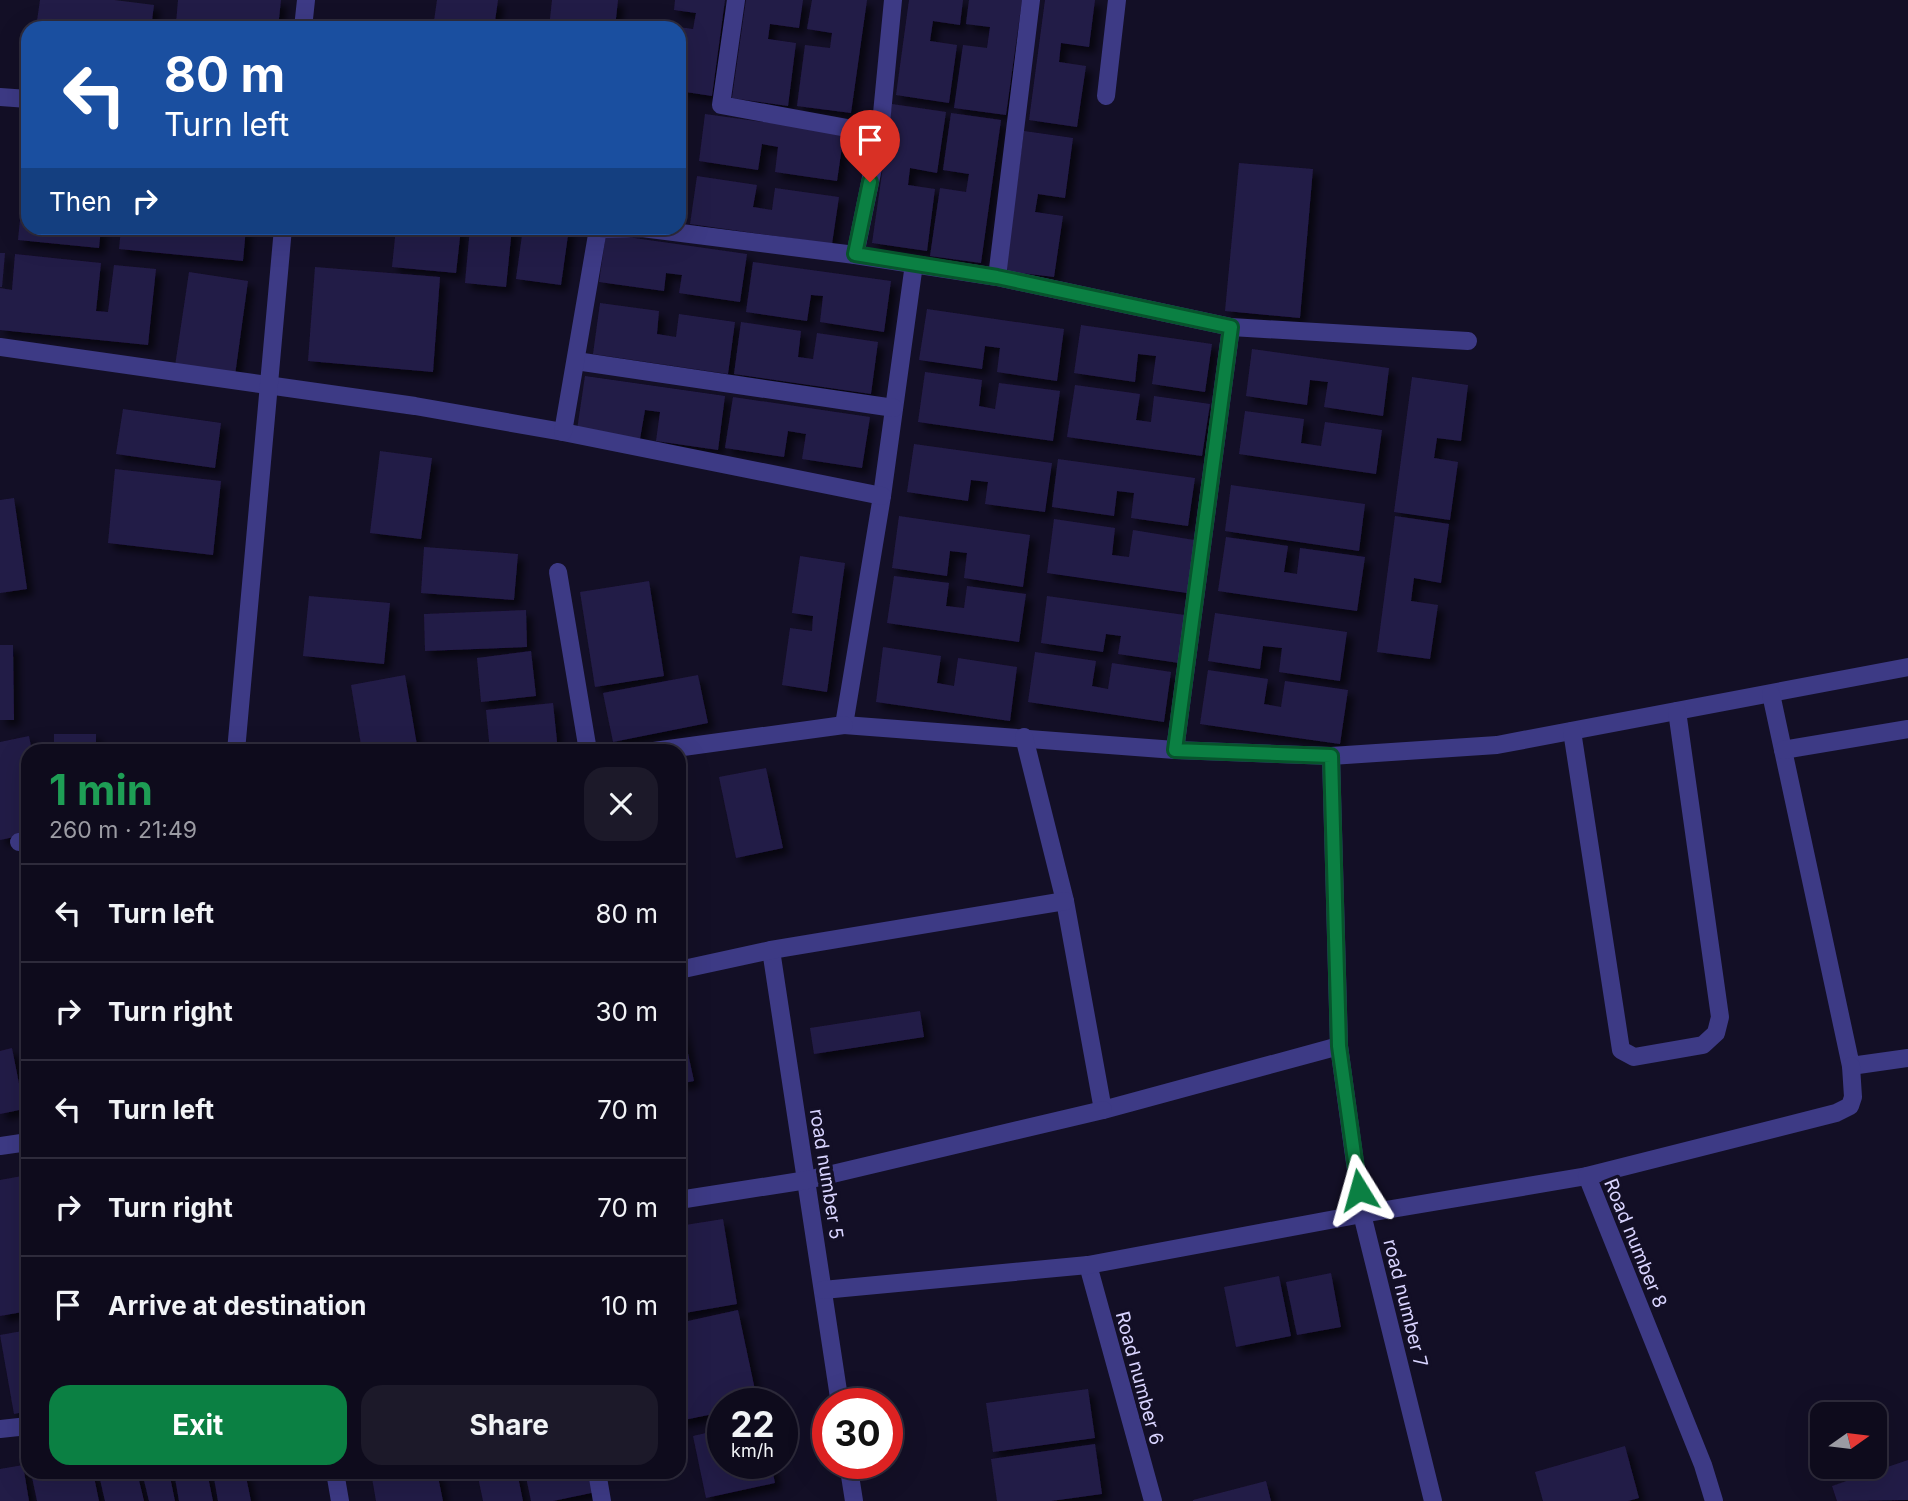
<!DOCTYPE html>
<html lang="en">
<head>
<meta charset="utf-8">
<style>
	body { margin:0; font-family:Inter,sans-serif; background:#1c1929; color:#f1f3f6; height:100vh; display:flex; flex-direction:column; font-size:26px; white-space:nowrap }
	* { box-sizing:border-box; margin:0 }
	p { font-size:23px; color:#9b9ba3 }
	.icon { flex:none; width:38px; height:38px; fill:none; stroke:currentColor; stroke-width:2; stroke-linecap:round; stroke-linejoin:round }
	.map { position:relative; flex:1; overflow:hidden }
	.panel { position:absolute; left:21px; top:744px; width:665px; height:735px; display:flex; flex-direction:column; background:#0e0b1c; border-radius:21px; box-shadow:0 7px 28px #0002,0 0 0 2px #2e2b3b }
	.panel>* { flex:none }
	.hud { position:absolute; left:21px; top:21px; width:665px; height:214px; border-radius:21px; box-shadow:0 7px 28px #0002,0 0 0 2px #2e2b3b; background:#1a4fa0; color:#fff; overflow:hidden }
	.needle { width:46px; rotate:76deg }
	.controls { position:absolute; left:1810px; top:1402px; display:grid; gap:14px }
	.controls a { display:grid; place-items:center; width:77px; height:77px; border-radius:14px; background:#0e0b1c; box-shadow:0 7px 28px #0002,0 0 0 2px #2e2b3b; font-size:35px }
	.speed { position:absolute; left:707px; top:1388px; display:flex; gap:14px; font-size:35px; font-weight:700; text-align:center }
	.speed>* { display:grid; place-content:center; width:91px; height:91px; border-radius:50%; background:#0e0b1c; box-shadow:0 7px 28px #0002,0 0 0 2px #2e2b3b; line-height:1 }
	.speed small { font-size:18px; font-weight:400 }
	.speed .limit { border:10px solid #d22; background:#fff; color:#111 }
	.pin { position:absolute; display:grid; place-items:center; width:60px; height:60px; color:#fff; margin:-72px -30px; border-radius:50% 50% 50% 0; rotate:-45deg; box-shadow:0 0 7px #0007 }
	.pin .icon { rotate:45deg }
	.me { position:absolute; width:77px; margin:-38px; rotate:352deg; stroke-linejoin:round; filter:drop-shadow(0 0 5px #0008) }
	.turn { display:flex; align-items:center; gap:24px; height:147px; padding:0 28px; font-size:32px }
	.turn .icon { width:91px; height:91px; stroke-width:2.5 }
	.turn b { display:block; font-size:49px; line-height:60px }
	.then { display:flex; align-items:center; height:66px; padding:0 28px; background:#0003; gap:14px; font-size:26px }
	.round { display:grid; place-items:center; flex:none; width:74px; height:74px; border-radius:21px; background:#1c1929 }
	.overview { display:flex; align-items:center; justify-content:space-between; height:119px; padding:0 28px }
	h1 { font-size:42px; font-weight:700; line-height:52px; color:#1e9e55 }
	.action { display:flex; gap:14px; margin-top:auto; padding:14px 28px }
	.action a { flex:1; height:80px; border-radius:21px; background:#0b8043; color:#fff; font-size:28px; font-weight:700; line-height:80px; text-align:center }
	.action a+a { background:#1c1929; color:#f1f3f6 }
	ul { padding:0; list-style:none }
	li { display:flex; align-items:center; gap:21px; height:98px; padding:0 28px; border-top:2px solid #2e2b3b }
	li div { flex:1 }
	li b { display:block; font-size:26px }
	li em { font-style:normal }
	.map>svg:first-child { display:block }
	.building { fill:#241b47; filter:url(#shadow) }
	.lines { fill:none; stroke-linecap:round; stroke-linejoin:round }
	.minor { stroke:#3d3a85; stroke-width:18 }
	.route-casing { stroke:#07532c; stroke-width:18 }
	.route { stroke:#0b8043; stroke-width:12 }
	.labels { text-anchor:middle; stroke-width:7; stroke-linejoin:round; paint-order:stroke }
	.street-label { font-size:19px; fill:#d9d4ff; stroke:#130f26 }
</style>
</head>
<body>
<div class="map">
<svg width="1908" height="1501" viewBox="0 0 1908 1501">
	<defs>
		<filter id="shadow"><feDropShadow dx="6" dy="6" stdDeviation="3.5" flood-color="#0009"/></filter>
	</defs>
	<rect width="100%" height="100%" fill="#130f26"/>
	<!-- building -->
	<g class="building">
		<path d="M 40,0 L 114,0 L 154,5 L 151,28 L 36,28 Z"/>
		<path d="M 178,0 L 281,0 L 278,28 L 221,28 L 176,23 Z"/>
		<path d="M 437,0 L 498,0 L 494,28 L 433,28 Z"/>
		<path d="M 552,0 L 618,0 L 615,28 L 549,28 Z"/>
		<path d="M 675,0 L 725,0 L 712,96 L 679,91 L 679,27 L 693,29 L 696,13 L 674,10 Z"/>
		<path d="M 746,0 L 803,0 L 799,28 L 770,24 L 768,39 L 796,43 L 788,106 L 732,98 Z"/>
		<path d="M 812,0 L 867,0 L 851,113 L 797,106 L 805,45 L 830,48 L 832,33 L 807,29 Z"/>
		<path d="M 909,0 L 963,0 L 960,25 L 933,21 L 930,41 L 957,45 L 949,103 L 896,95 Z"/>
		<path d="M 969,0 L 1022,0 L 1006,115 L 954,108 L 963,45 L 987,48 L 990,27 L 966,24 Z"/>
		<path d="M 1045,0 L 1095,0 L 1089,47 L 1061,43 L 1059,62 L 1086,66 L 1077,127 L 1029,120 Z"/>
		<path d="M 892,104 L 946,112 L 937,173 L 910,168 L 908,185 L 935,189 L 927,251 L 872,243 Z"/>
		<path d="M 951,113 L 1001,120 L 981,263 L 930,256 L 940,188 L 966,192 L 969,174 L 943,170 Z"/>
		<path d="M 705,114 L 844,133 L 837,181 L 775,172 L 778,147 L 762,144 L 758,170 L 699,161 Z"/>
		<path d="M 1024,131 L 1073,138 L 1065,198 L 1038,194 L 1035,212 L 1063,216 L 1054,277 L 1005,271 Z"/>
		<path d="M 26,157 L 28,228 L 101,228 L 99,248 L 18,240 Z"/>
		<path d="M 1239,163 L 1313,169 L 1300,318 L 1225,311 Z"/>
		<path d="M 697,176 L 757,185 L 753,207 L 772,210 L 775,188 L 839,197 L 832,244 L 690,224 Z"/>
		<path d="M 121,228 L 246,228 L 243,261 L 119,249 Z"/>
		<path d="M 396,228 L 461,228 L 456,273 L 392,267 Z"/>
		<path d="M 470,228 L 512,228 L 506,287 L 465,283 Z"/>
		<path d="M 523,228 L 569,228 L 561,285 L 516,279 Z"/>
		<path d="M 606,234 L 747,254 L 740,302 L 679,293 L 682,275 L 666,273 L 664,291 L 599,282 Z"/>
		<path d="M 0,253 L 5,253 L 2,287 L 0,287 Z"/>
		<path d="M 15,254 L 101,263 L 96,311 L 108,312 L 114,265 L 156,269 L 148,345 L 0,330 L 0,288 L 12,290 Z"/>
		<path d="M 753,262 L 891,281 L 884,332 L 820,322 L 823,296 L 811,295 L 807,321 L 746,312 Z"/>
		<path d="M 315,267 L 440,277 L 433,372 L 308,361 Z"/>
		<path d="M 189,272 L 248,281 L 235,375 L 175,366 Z"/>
		<path d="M 600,303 L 659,311 L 657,334 L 676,337 L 679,314 L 735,322 L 728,374 L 593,354 Z"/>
		<path d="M 927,309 L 1064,329 L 1057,381 L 997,372 L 1000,348 L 985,346 L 982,369 L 919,360 Z"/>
		<path d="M 741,322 L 801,331 L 798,357 L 813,359 L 817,333 L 878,342 L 871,394 L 734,374 Z"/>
		<path d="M 1081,325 L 1212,344 L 1205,392 L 1152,384 L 1156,356 L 1138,354 L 1135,382 L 1074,373 Z"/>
		<path d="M 1252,349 L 1389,368 L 1383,416 L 1324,407 L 1328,382 L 1310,380 L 1307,405 L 1246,396 Z"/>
		<path d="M 925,372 L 982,380 L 979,406 L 995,409 L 999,383 L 1060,391 L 1053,441 L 918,422 Z"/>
		<path d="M 585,376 L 725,396 L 718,450 L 656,441 L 660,412 L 645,410 L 640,439 L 577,430 Z"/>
		<path d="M 1412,377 L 1468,385 L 1461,441 L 1437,438 L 1434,458 L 1458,462 L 1450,520 L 1394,512 Z"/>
		<path d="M 1075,385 L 1140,394 L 1136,420 L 1151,422 L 1154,396 L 1210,404 L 1202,456 L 1067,437 Z"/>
		<path d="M 733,397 L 870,417 L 862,468 L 802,459 L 806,434 L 788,431 L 784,457 L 725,448 Z"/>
		<path d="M 123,409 L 221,423 L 215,468 L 116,454 Z"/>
		<path d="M 1245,411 L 1304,419 L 1301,443 L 1321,446 L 1325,422 L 1382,430 L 1376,474 L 1239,454 Z"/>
		<path d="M 914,444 L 1052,463 L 1045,512 L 985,504 L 988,482 L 971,480 L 968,501 L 907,492 Z"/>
		<path d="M 380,451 L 432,458 L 421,539 L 370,533 Z"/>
		<path d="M 1058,459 L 1195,478 L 1188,526 L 1131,518 L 1134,493 L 1117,491 L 1114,516 L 1052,507 Z"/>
		<path d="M 115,469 L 221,481 L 213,555 L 108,543 Z"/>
		<path d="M 1231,485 L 1365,504 L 1359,551 L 1225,531 Z"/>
		<path d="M 14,498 L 27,589 L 0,593 L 0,500 Z"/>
		<path d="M 899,516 L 1030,535 L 1023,587 L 964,578 L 967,553 L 950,551 L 947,576 L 892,568 Z"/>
		<path d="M 1395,516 L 1449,524 L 1441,583 L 1414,578 L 1411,601 L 1438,605 L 1430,659 L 1377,652 Z"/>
		<path d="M 1054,519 L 1115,528 L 1112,555 L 1129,557 L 1133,530 L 1194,540 L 1187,593 L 1047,573 Z"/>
		<path d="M 1226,537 L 1288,546 L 1284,572 L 1297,574 L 1300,548 L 1365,557 L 1357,611 L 1218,591 Z"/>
		<path d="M 424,547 L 518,554 L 514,600 L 421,593 Z"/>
		<path d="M 800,556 L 845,563 L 827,692 L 782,685 L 790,628 L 812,631 L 813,616 L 792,613 Z"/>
		<path d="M 894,576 L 949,583 L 946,606 L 964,608 L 967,586 L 1026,594 L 1019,642 L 887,623 Z"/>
		<path d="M 649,581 L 664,676 L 595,687 L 580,592 Z"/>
		<path d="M 309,596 L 390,603 L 384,664 L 303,656 Z"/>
		<path d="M 1047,596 L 1185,615 L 1179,663 L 1118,654 L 1121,636 L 1106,634 L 1103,652 L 1041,643 Z"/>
		<path d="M 526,610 L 527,647 L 425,651 L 424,614 Z"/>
		<path d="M 1215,613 L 1347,632 L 1340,681 L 1279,672 L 1282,648 L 1263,646 L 1260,669 L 1208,661 Z"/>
		<path d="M 0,645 L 13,645 L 14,720 L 0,720 Z"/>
		<path d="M 883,647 L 941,656 L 937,683 L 954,686 L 958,658 L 1017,667 L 1010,721 L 876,702 Z"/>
		<path d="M 531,651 L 536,696 L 481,702 L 477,658 Z"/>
		<path d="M 1035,652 L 1096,661 L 1092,686 L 1108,689 L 1112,663 L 1171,672 L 1164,722 L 1028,702 Z"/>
		<path d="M 1208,670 L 1268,679 L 1264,704 L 1281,707 L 1285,681 L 1348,690 L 1340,744 L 1200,724 Z"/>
		<path d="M 405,675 L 418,751 L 362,751 L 351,685 Z"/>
		<path d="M 698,675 L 708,723 L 613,742 L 603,693 Z"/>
		<path d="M 553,703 L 558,751 L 490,751 L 486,710 Z"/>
		<rect x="54" y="734" width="42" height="17"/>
		<path d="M 29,736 L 32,751 L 28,751 L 28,834 L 0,840 L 0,742 Z"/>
		<path d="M 766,768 L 783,848 L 736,858 L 719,777 Z"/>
		<path d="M 920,1011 L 924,1037 L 814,1054 L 810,1028 Z"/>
		<path d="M 679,1012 L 694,1081 L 679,1084 Z"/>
		<path d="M 12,1048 L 24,1109 L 0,1114 L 0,1051 Z"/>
		<path d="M 22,1176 L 28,1206 L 28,1311 L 0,1316 L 0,1180 Z"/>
		<path d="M 723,1219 L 737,1304 L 679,1314 L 679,1226 Z"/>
		<path d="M 1331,1273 L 1341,1327 L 1297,1335 L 1286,1282 Z"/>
		<path d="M 1279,1276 L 1291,1336 L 1236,1347 L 1224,1287 Z"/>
		<path d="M 738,1310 L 758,1404 L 723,1404 L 723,1412 L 679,1421 L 679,1323 Z"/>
		<path d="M 28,1330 L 28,1411 L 14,1414 L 0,1335 Z"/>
		<path d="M 1088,1389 L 1095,1438 L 993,1452 L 986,1403 Z"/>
		<path d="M 723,1429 L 723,1463 L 771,1463 L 775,1483 L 706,1498 L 693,1436 Z"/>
		<path d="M 1095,1444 L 1102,1494 L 1051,1501 L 997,1501 L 991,1459 Z"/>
		<path d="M 1625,1446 L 1639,1498 L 1628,1501 L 1543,1501 L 1535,1472 Z"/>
		<path d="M 1908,1460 L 1908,1500 L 1837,1501 L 1832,1486 Z"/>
		<path d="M 23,1465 L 29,1501 L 0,1501 L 0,1469 Z"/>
		<path d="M 31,1472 L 93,1472 L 99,1501 L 37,1501 Z"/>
		<path d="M 113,1472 L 137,1472 L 144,1501 L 105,1501 L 99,1475 Z"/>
		<path d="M 142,1472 L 169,1472 L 175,1501 L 149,1501 Z"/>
		<path d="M 174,1472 L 207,1472 L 213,1501 L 179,1501 Z"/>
		<path d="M 213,1472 L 245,1472 L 251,1501 L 218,1501 Z"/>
		<path d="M 371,1472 L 437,1472 L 443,1501 L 376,1501 Z"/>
		<path d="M 477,1472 L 517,1472 L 523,1501 L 483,1501 Z"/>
		<path d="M 525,1472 L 592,1472 L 596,1492 L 553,1501 L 531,1501 Z"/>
		<path d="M 1266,1481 L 1271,1501 L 1193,1501 L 1193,1500 Z"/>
	</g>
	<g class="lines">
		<!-- minor -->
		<g class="minor">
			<path d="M 736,0 L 721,105 L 880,134"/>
			<path d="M 893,0 L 880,134 L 855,255 L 997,277 L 1231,327 L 1468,341"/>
			<path d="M 303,28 L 306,0"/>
			<path d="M 1106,96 L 1117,0"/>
			<path d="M 0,97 L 28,99"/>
			<path d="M 914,264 L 882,496 L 844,725 L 1175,750 L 1331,756 L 1497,745 L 1908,667"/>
			<path d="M 997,277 L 1031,0"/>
			<path d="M 0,347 L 415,406 L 563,432 L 882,496"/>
			<path d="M 576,361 L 894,408"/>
			<path d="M 563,432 L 598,229 L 642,228 L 855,255"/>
			<path d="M 558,572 L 588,751"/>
			<path d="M 1771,694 L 1851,1066 L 1908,1058"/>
			<path d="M 1572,731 L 1621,1050 L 1634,1057 L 1703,1045 L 1716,1033 L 1720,1017 L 1677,711"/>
			<path d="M 1024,737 L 1065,901 L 1103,1110 L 1339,1046"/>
			<path d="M 1175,750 L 1231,327"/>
			<path d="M 1783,750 L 1908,729"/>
			<path d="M 236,751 L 283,228"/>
			<path d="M 654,751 L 844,725"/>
			<path d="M 19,842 L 28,841"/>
			<path d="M 771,950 L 840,1404"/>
			<path d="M 679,970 L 771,950 L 1065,901"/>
			<path d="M 0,1146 L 28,1142"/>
			<path d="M 679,1200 L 807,1180 L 1103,1110"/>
			<path d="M 1088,1265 L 1153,1501"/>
			<path d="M 823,1290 L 1088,1265 L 1362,1214 L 1339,1046 L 1331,756"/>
			<path d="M 0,1429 L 28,1426"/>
			<path d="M 848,1463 L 854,1501"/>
			<path d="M 335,1472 L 340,1501"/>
			<path d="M 597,1472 L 602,1501"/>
			<path d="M 1433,1501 L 1362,1214 L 1587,1176"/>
			<path d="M 1714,1501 L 1703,1465 L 1587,1176 L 1836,1113 L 1850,1106 L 1853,1097 L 1851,1066"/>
		</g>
	</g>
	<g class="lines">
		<defs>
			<path id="route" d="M 870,182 L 855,254 L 997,277 L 1231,327 L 1175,750 L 1331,756 L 1339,1046 L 1359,1190"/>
		</defs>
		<!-- route casing -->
		<use href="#route" class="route-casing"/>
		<!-- route -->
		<use href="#route" class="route"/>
	</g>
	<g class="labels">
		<!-- street labels -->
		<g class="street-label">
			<text transform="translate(827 1174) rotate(81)" y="7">road number 5</text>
			<text transform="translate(1636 1243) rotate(68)" y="7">Road number 8</text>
			<text transform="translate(1406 1303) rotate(76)" y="7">road number 7</text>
			<text transform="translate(1140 1378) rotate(75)" y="7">Road number 6</text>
		</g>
	</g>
</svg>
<div class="controls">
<a><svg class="needle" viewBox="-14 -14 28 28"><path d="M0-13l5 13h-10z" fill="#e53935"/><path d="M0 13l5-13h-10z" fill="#9b9ba3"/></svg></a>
</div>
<div class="speed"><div>22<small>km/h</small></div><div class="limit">30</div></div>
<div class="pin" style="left:870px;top:182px;background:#d93025"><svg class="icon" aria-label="arrive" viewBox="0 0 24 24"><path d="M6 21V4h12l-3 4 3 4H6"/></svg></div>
<svg class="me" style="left:1359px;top:1190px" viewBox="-20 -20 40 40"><path d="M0-17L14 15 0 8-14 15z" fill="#0b8043" stroke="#fff" stroke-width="4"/></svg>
<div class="hud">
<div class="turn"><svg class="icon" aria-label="left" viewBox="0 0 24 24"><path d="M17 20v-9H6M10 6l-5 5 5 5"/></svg><div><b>80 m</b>Turn left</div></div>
<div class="then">Then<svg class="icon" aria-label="right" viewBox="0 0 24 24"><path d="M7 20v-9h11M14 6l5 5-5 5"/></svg></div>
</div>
<section class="panel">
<div class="overview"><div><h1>1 min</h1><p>260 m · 21:49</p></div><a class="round"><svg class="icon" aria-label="close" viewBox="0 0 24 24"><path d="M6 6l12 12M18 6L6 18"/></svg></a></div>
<ul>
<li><svg class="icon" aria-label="left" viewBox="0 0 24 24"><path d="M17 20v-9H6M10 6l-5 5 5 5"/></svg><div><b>Turn left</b></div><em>80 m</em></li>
<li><svg class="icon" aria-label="right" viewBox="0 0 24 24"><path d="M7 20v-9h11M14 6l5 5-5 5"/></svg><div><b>Turn right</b></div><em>30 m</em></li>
<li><svg class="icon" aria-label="left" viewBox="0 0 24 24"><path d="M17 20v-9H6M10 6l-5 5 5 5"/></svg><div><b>Turn left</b></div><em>70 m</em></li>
<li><svg class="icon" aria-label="right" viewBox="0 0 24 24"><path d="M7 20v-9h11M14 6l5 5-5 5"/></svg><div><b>Turn right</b></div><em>70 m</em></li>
<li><svg class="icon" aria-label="arrive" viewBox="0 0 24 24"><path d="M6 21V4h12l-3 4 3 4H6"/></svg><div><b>Arrive at destination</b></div><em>10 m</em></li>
</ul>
<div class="action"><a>Exit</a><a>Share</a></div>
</section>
</div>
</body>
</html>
